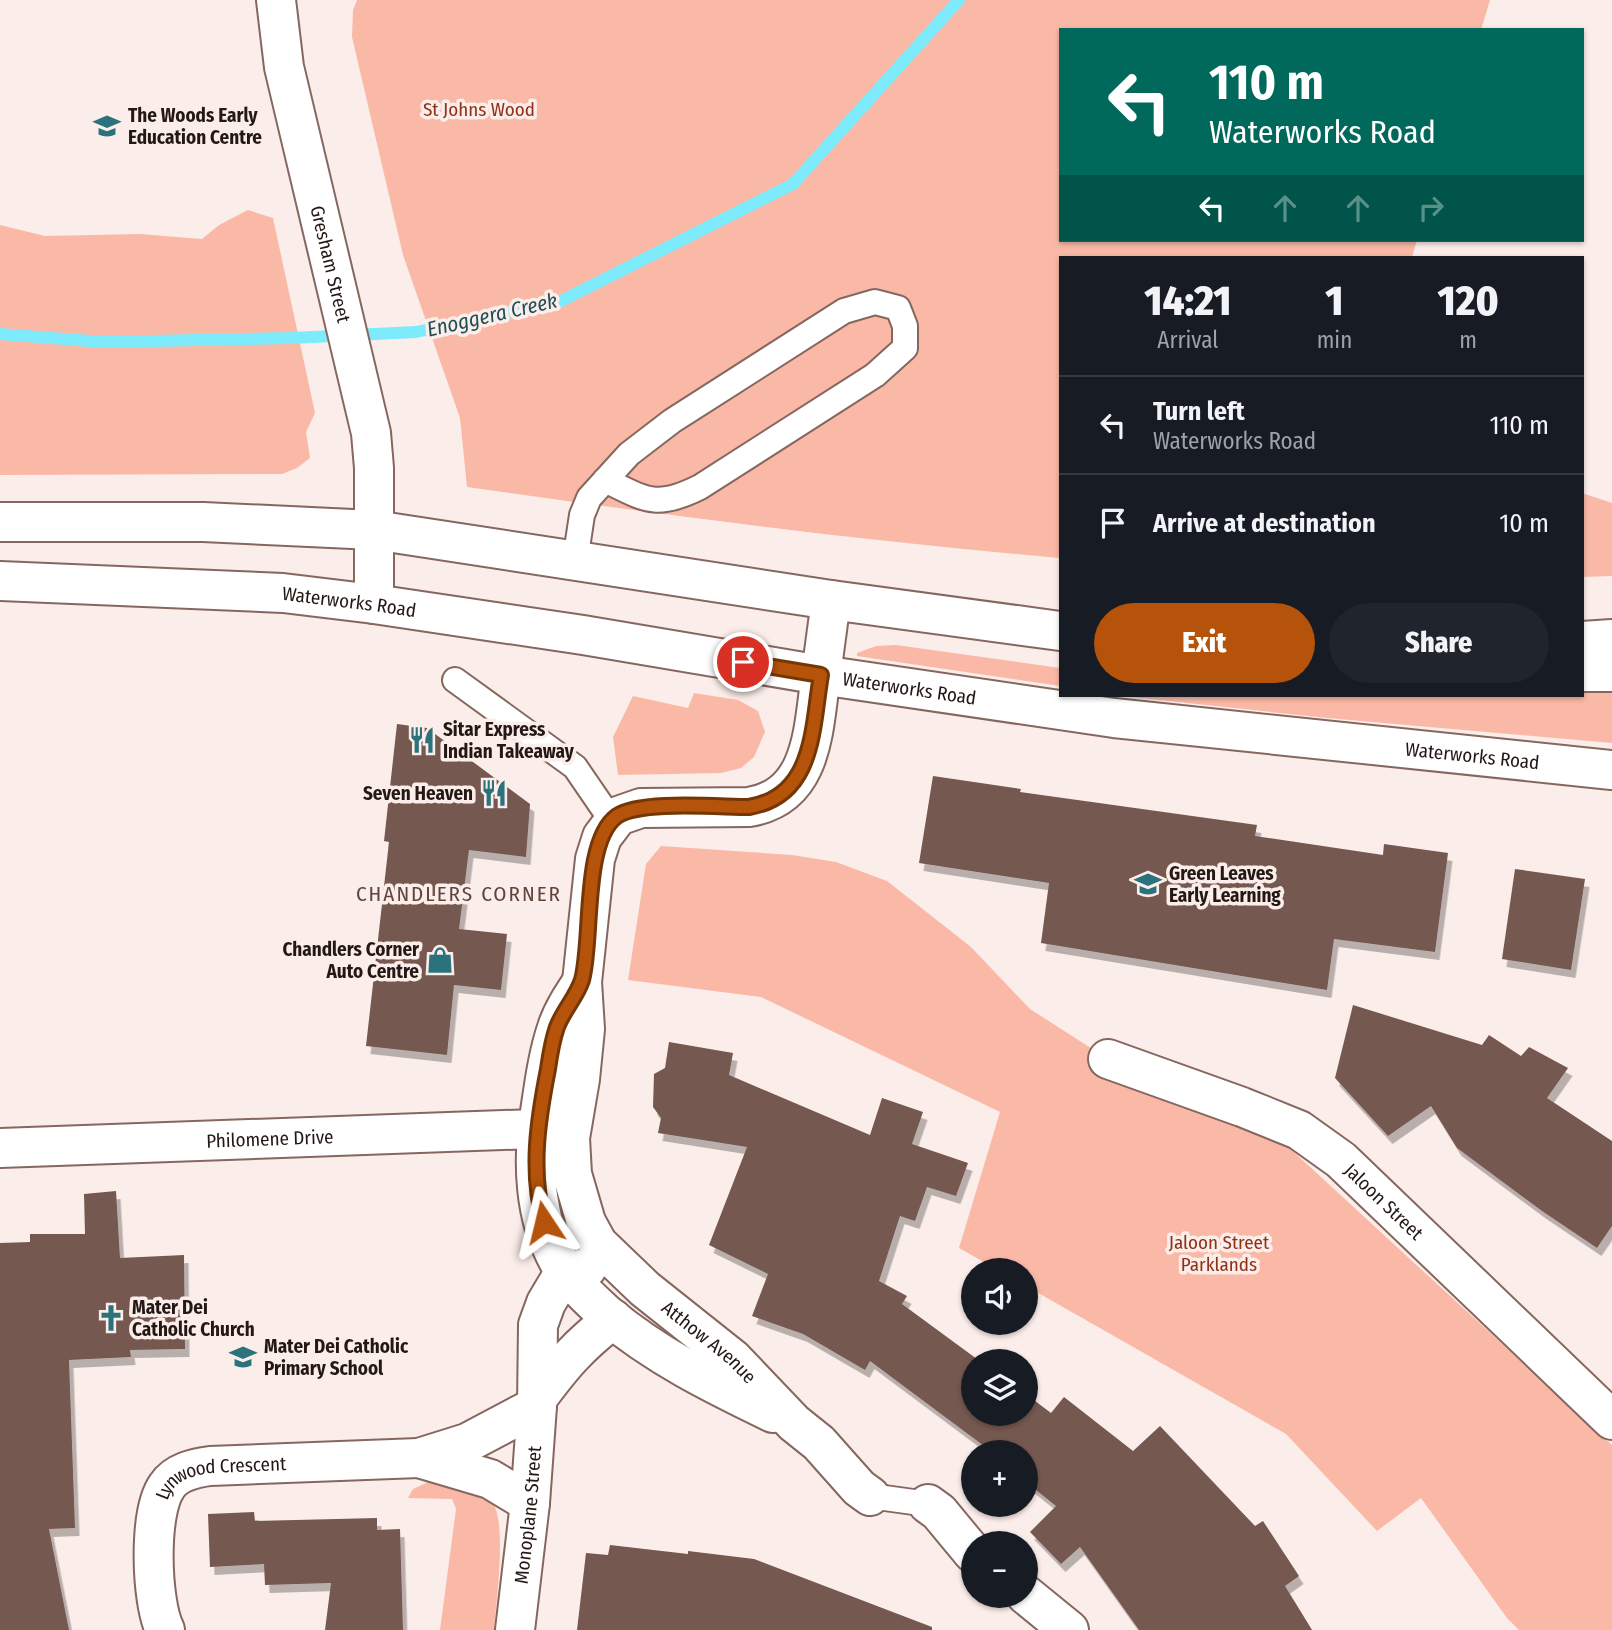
<!DOCTYPE html>
<html lang="en">
<head>
<meta charset="utf-8">
<style>
	body { margin:0; font-family:"Fira Sans Condensed",sans-serif; background:#20242c; color:#f1f3f6; height:100vh; display:flex; flex-direction:column; font-size:26px; white-space:nowrap }
	* { box-sizing:border-box; margin:0 }
	p { font-size:23px; color:#9ea1a6 }
	.icon { flex:none; width:38px; height:38px; fill:none; stroke:currentColor; stroke-width:2; stroke-linecap:round; stroke-linejoin:round }
	.map { position:relative; flex:1; overflow:hidden }
	.drawer { position:absolute; left:1059px; top:256px; width:525px; height:441px; display:flex; flex-direction:column; background:#171b24; border-radius:0px; box-shadow:0 2px 5px #0004 }
	.drawer>* { flex:none }
	.banner { position:absolute; left:1059px; top:28px; width:525px; height:214px; border-radius:0px; box-shadow:0 2px 5px #0004; background:#00695c; color:#fff; overflow:hidden }
	.fabs { position:absolute; left:961px; top:1258px; display:grid; gap:14px }
	.fabs a { display:grid; place-items:center; width:77px; height:77px; border-radius:50%; background:#171b24; box-shadow:0 2px 5px #0004; font-size:35px }
	.pin { position:absolute; display:grid; place-items:center; width:60px; height:60px; color:#fff; margin:-30px; border:4px solid #fff; border-radius:50%; box-shadow:0 2px 7px #0007 }
	.me { position:absolute; width:77px; margin:-38px; rotate:350deg; stroke-linejoin:round; filter:drop-shadow(0 0 5px #0008) }
	.turn { display:flex; align-items:center; gap:24px; height:147px; padding:0 35px; font-size:32px }
	.turn .icon { width:91px; height:91px; stroke-width:2.5 }
	.turn b { display:block; font-size:49px; line-height:60px }
	.lanes { display:flex; align-items:center; height:66px; padding:0 35px; background:#0003; justify-content:center; gap:35px; direction:ltr }
	.lanes .off { opacity:.35 }
	.eta { display:flex; justify-content:space-evenly; align-items:center; height:119px; text-align:center }
	.eta b { font-size:42px; font-weight:800; line-height:49px }
	.cta { display:flex; gap:14px; margin-top:auto; padding:14px 35px }
	.cta a { flex:1; height:80px; border-radius:42px; background:#b45309; color:#fff; font-size:28px; font-weight:800; line-height:80px; text-align:center }
	.cta a+a { background:#20242c; color:#f1f3f6 }
	ul { padding:0; list-style:none }
	li { display:flex; align-items:center; gap:21px; height:98px; padding:0 35px; border-top:2px solid #363941 }
	li div { flex:1 }
	li b { display:block; font-size:26px }
	li em { font-style:normal }
	.map>svg:first-child { display:block }
	.green { fill:#fab9a7 }
	.lines { fill:none; stroke-linecap:round; stroke-linejoin:round }
	.stream { stroke:#7debfb; stroke-width:12 }
	.building { fill:#755850; filter:url(#shadow) }
	.lane-casing { stroke:#85675f; stroke-width:28 }
	.street-casing { stroke:#85675f; stroke-width:42 }
	.secondary-casing { stroke:#85675f; stroke-width:42 }
	.primary-casing { stroke:#85675f; stroke-width:42 }
	.lane { stroke:#fff; stroke-width:24 }
	.street { stroke:#fff; stroke-width:38 }
	.secondary { stroke:#fff; stroke-width:38 }
	.primary { stroke:#fff; stroke-width:38 }
	.route-casing { stroke:#753606; stroke-width:18 }
	.route { stroke:#b45309; stroke-width:12 }
	.labels { text-anchor:middle; stroke-width:7; stroke-linejoin:round; paint-order:stroke }
	.park-label { font-size:19px; fill:#903117; stroke:#fbede9 }
	.poi-label { font-size:19px; font-weight:bold; fill:#241815; stroke:#fbede9; text-anchor:start }
	.street-label { font-size:19px; fill:#241815; stroke:#fbede9 }
	.water-label { font-size:21px; font-style:italic; fill:#1d4f55; stroke:#fbede9 }
	.neighbourhood-label { font-size:21px; letter-spacing:2px; fill:#60443d; stroke:#fbede9 }
</style>
</head>
<body>
<div class="map">
<svg width="1612" height="1630" viewBox="0 0 1612 1630">
	<defs>
		<filter id="shadow"><feDropShadow dx="4.5" dy="8" stdDeviation="0" flood-color="#0004"/></filter>
	</defs>
	<rect width="100%" height="100%" fill="#fbede9"/>
	<!-- green -->
	<g class="green">
		<path d="M 357,0 L 1490,0 L 1481,30 L 1060,30 L 1060,240 L 1417,240 L 1412,257 L 1060,257 L 1060,558 C 862,541 664,515 467,487 L 460,418 L 403,255 L 352,37 L 353,10 Z"/>
		<path d="M 248,210 L 273,218 L 315,413 L 306,432 L 310,458 L 297,468 L 282,474 L 0,475 L 0,225 L 45,236 L 140,234 L 202,239 L 219,225 Z"/>
		<path d="M 1582,493 L 1612,503 L 1612,576 L 1582,577 Z"/>
		<path d="M 896,645 L 1060,668 L 1060,686 L 857,656 L 857,653 L 876,646 Z"/>
		<path d="M 1582,684 L 1612,684 L 1612,743 L 1327,718 L 1112,695 L 1582,695 Z"/>
		<path d="M 694,693 L 738,700 L 758,711 L 765,732 L 754,757 L 741,768 L 721,773 L 618,775 L 613,737 L 633,696 L 688,708 Z"/>
		<path d="M 661,846 L 792,855 L 836,862 L 887,881 L 971,947 L 1030,1009 L 1108,1059 L 1284,1143 L 1612,1445 L 1612,1630 L 1519,1630 L 1507,1618 L 1421,1498 L 1377,1531 L 1286,1434 L 1026,1286 L 1026,1270 L 998,1270 L 959,1248 L 1000,1112 L 761,997 L 628,980 L 646,864 Z"/>
		<path d="M 435,1479 C 455,1484 476,1486 491,1501 C 508,1517 496,1605 494,1630 L 440,1630 L 456,1509 L 452,1499 L 408,1498 L 413,1489 Z"/>
	</g>
	<g class="lines">
		<!-- stream -->
		<path class="stream" d="M 0,334 L 103,342 L 291,338 L 416,332 L 559,302 L 793,184 L 959,0"/>
	</g>
	<!-- building -->
	<g class="building">
		<path d="M 397,724 L 427,728 L 530,804 L 526,857 L 469,850 L 459,929 L 507,934 L 501,990 L 454,985 L 447,1055 L 366,1046 L 389,842 L 384,841 Z"/>
		<path d="M 933,776 L 1021,789 L 1020,792 L 1257,825 L 1255,836 L 1383,855 L 1384,844 L 1448,853 L 1435,952 L 1334,939 L 1327,990 L 1041,943 L 1049,883 L 919,863 Z"/>
		<path d="M 1515,869 L 1585,879 L 1571,970 L 1502,959 Z"/>
		<path d="M 1353,1005 L 1482,1045 L 1489,1035 L 1521,1056 L 1529,1047 L 1568,1068 L 1547,1098 L 1612,1141 L 1612,1226 L 1597,1248 L 1542,1211 L 1457,1148 L 1431,1106 L 1388,1136 L 1335,1078 Z"/>
		<path d="M 669,1042 L 733,1053 L 729,1075 L 870,1135 L 882,1098 L 923,1112 L 912,1144 L 968,1163 L 956,1196 L 927,1187 L 915,1221 L 900,1216 L 879,1281 L 907,1296 L 902,1304 L 981,1362 L 973,1362 L 973,1414 L 1026,1414 L 1026,1394 L 1051,1413 L 1064,1397 L 1133,1451 L 1160,1426 L 1255,1526 L 1263,1521 L 1299,1576 L 1285,1586 L 1312,1630 L 1139,1630 L 1080,1547 L 1061,1564 L 1030,1532 L 1056,1506 L 1026,1482 L 1026,1452 L 992,1452 L 870,1361 L 865,1370 L 803,1334 L 752,1316 L 768,1274 L 709,1245 L 747,1147 L 658,1133 L 661,1118 L 653,1107 L 654,1074 L 665,1068 Z"/>
		<path d="M 116,1191 L 120,1258 L 184,1255 L 185,1349 L 130,1350 L 131,1357 L 69,1360 L 75,1528 L 49,1529 L 69,1630 L 0,1630 L 0,1243 L 30,1242 L 30,1234 L 85,1234 L 84,1194 Z"/>
		<path d="M 254,1512 L 255,1521 L 377,1518 L 377,1530 L 400,1529 L 403,1630 L 325,1630 L 331,1583 L 265,1585 L 264,1564 L 210,1567 L 208,1514 Z"/>
		<path d="M 610,1545 L 688,1554 L 688,1551 L 754,1559 L 932,1627 L 932,1630 L 577,1630 L 586,1553 L 608,1555 Z"/>
	</g>
	<g class="lines">
		<defs>
			<g id="lane">
				<path d="M 575,561 L 582,515 L 589,498 L 629,454 L 672,421 L 844,311 L 875,302 L 898,308 L 905,326 L 905,348 L 875,375 L 700,487 C 656,509 646,500 605,480"/>
				<path d="M 455,680 L 575,767 L 612,821"/>
				<path d="M 870,1496 L 928,1504"/>
			</g>
			<g id="street">
				<path id="s1" d="M 276,0 L 284,67 L 371,433 L 374,468 L 374,530"/>
				<path id="s2" d="M 821,675 C 813,727 815,796 749,807 L 641,808 L 618,816 L 602,837 L 595,859 L 582,982 L 585,1029 L 580,1079 L 570,1138 L 572,1174 L 586,1222 L 598,1244 L 645,1289 L 733,1359 L 794,1423 L 819,1443 L 859,1488 L 870,1496"/>
				<path d="M 582,982 C 572,997 562,1012 557,1028 C 548,1054 544,1085 540,1112 C 532,1161 534,1217 559,1262 C 571,1282 588,1297 605,1313 C 656,1356 713,1384 773,1413"/>
				<path id="s3" d="M 1108,1059 L 1242,1107 L 1299,1130 L 1341,1160 L 1612,1420"/>
				<path id="s4" d="M 0,1148 L 561,1128"/>
				<path d="M 537,1399 C 563,1364 578,1346 613,1319"/>
				<path d="M 419,1458 L 490,1479 L 530,1503"/>
				<path d="M 928,1504 L 939,1512 L 973,1553"/>
				<path d="M 1026,1595 L 1069,1630"/>
				<path id="s5" d="M 165,1630 C 151,1602 148,1512 167,1486 C 176,1472 195,1468 210,1466 L 419,1458 L 467,1443 L 537,1406"/>
				<path id="s6" d="M 515,1630 L 530,1503 L 537,1406 L 538,1325 L 546,1303 L 565,1271 L 587,1268"/>
			</g>
			<path id="secondary" d="M 1582,672 L 1612,672"/>
			<g id="primary">
				<path d="M 0,522 L 203,522 L 374,530 L 831,600 L 1060,631"/>
				<path d="M 374,530 L 374,604"/>
				<path id="s7" d="M 0,581 L 283,593 L 374,604 L 583,635 L 821,675 L 1114,718 L 1612,770"/>
				<path d="M 1582,641 L 1612,639"/>
				<path d="M 821,675 L 831,600"/>
			</g>
		</defs>
		<!-- lane casing -->
		<use href="#lane" class="lane-casing"/>
		<!-- street casing -->
		<use href="#street" class="street-casing"/>
		<!-- secondary casing -->
		<use href="#secondary" class="secondary-casing"/>
		<!-- primary casing -->
		<use href="#primary" class="primary-casing"/>
		<!-- lane -->
		<use href="#lane" class="lane"/>
		<!-- street -->
		<use href="#street" class="street"/>
		<!-- secondary -->
		<use href="#secondary" class="secondary"/>
		<!-- primary -->
		<use href="#primary" class="primary"/>
	</g>
	<g class="lines">
		<defs>
			<path id="route" d="M 544,1222 C 530,1171 538,1120 548,1069 C 550,1055 552,1041 557,1027 C 563,1011 577,996 582,980 C 593,940 582,841 617,816 C 640,800 719,807 749,807 C 815,796 812,727 821,675 L 743,662"/>
		</defs>
		<!-- route casing -->
		<use href="#route" class="route-casing"/>
		<!-- route -->
		<use href="#route" class="route"/>
	</g>
	<!-- icons -->
	<defs>
		<symbol id="school-bare" viewBox="-9 -9 18 18"><path d="M0-5L7-2L0 1L-7-2ZM-4 1L0 2.5L4 1V4Q0 6-4 4Z" fill="#2a737c" stroke="#fbede9" stroke-width="2.5" paint-order="stroke"/></symbol>
		<symbol id="restaurant-bare" viewBox="-9 -9 18 18"><path d="M-5-6h1v4h1v-4h1v4h1v-4h1v5L-1.5 .5V6h-2V.5L-5-1ZM5-6V6H3V1.5H1.5Q1.5-4 5-6Z" fill="#2a737c" stroke="#fbede9" stroke-width="2.5" paint-order="stroke"/></symbol>
		<symbol id="shop-bare" viewBox="-9 -9 18 18"><path d="M-5-2.5h2.3a2.7 3.5 0 0 1 5.4 0H5L5.5 6h-11ZM-1.5-2.5h3a1.5 2.3 0 0 0-3 0Z" fill="#2a737c" stroke="#fbede9" stroke-width="2.5" paint-order="stroke"/></symbol>
		<symbol id="church-bare" viewBox="-9 -9 18 18"><path d="M-1.2-6h2.4v3.5h3.3v2.4h-3.3V6h-2.4V-.1h-3.3v-2.4h3.3Z" fill="#2a737c" stroke="#fbede9" stroke-width="2.5" paint-order="stroke"/></symbol>
	</defs>
	<g fill-rule="evenodd">
		<use href="#school-bare" x="88" y="107" width="38" height="38"/>
		<use href="#restaurant-bare" x="403" y="721" width="38" height="38"/>
		<use href="#restaurant-bare" x="475" y="774" width="38" height="38"/>
		<use href="#school-bare" x="1129" y="865" width="38" height="38"/>
		<use href="#shop-bare" x="421" y="941" width="38" height="38"/>
		<use href="#church-bare" x="92" y="1299" width="38" height="38"/>
		<use href="#school-bare" x="224" y="1338" width="38" height="38"/>
	</g>
	<g class="labels">
		<!-- park labels -->
		<g class="park-label">
			<text x="479" y="116">St Johns Wood</text>
			<text x="1219" y="1249">Jaloon Street<tspan x="1219" dy="22">Parklands</tspan></text>
		</g>
		<!-- poi labels -->
		<g class="poi-label">
			<text x="128" y="122">The Woods Early<tspan x="128" dy="22">Education Centre</tspan></text>
			<text x="443" y="736">Sitar Express<tspan x="443" dy="22">Indian Takeaway</tspan></text>
			<text x="473" y="800" text-anchor="end">Seven Heaven</text>
			<text x="1169" y="880">Green Leaves<tspan x="1169" dy="22">Early Learning</tspan></text>
			<text x="419" y="956" text-anchor="end">Chandlers Corner<tspan x="419" dy="22">Auto Centre</tspan></text>
			<text x="132" y="1314">Mater Dei<tspan x="132" dy="22">Catholic Church</tspan></text>
			<text x="264" y="1353">Mater Dei Catholic<tspan x="264" dy="22">Primary School</tspan></text>
		</g>
		<!-- street labels -->
		<g class="street-label">
			<text dy="7" stroke="none"><textPath href="#s1" startOffset="270">Gresham Street</textPath></text>
			<text dy="7" stroke="none"><textPath href="#s7" startOffset="350">Waterworks Road</textPath></text>
			<text dy="7" stroke="none"><textPath href="#s7" startOffset="917">Waterworks Road</textPath></text>
			<text dy="7" stroke="none"><textPath href="#s7" startOffset="1484">Waterworks Road</textPath></text>
			<text dy="7" stroke="none"><textPath href="#s4" startOffset="270">Philomene Drive</textPath></text>
			<text dy="7" stroke="none"><textPath href="#s3" startOffset="315">Jaloon Street</textPath></text>
			<text dy="7" stroke="none"><textPath href="#s2" startOffset="886">Atthow Avenue</textPath></text>
			<text dy="7" stroke="none"><textPath href="#s5" startOffset="203">Lynwood Crescent</textPath></text>
			<text dy="7" stroke="none"><textPath href="#s6" startOffset="116">Monoplane Street</textPath></text>
		</g>
		<!-- water labels -->
		<g class="water-label">
			<text transform="translate(492 315) rotate(-13)" y="7">Enoggera Creek</text>
		</g>
		<!-- neighbourhood labels -->
		<g class="neighbourhood-label">
			<text x="459" y="901">CHANDLERS CORNER</text>
		</g>
	</g>
</svg>
<div class="fabs">
<a><svg class="icon" aria-label="sound" viewBox="0 0 24 24"><path d="M4 9h4l5-4v14l-5-4H4zM17 9q2 3 0 6"/></svg></a>
<a><svg class="icon" aria-label="layers" viewBox="0 0 24 24"><path d="M12 4l9 5-9 5-9-5zM3 14l9 5 9-5"/></svg></a>
<a>+</a>
<a>−</a>
</div>
<div class="pin" style="left:743px;top:662px;background:#d93025"><svg class="icon" aria-label="arrive" viewBox="0 0 24 24"><path d="M6 21V4h12l-3 4 3 4H6"/></svg></div>
<svg class="me" style="left:544px;top:1222px" viewBox="-20 -20 40 40"><path d="M0-17L14 15 0 8-14 15z" fill="#b45309" stroke="#fff" stroke-width="4"/></svg>
<div class="banner">
<div class="turn"><svg class="icon" aria-label="left" viewBox="0 0 24 24"><path d="M17 20v-9H6M10 6l-5 5 5 5"/></svg><div><b>110 m</b>Waterworks Road</div></div>
<div class="lanes"><svg class="icon" aria-label="left" viewBox="0 0 24 24"><path d="M17 20v-9H6M10 6l-5 5 5 5"/></svg><svg class="icon off" aria-label="ahead" viewBox="0 0 24 24"><path d="M12 20V5M6 11l6-6 6 6"/></svg><svg class="icon off" aria-label="ahead" viewBox="0 0 24 24"><path d="M12 20V5M6 11l6-6 6 6"/></svg><svg class="icon off" aria-label="right" viewBox="0 0 24 24"><path d="M7 20v-9h11M14 6l5 5-5 5"/></svg></div>
</div>
<section class="drawer">
<div class="eta">
<div><b>14:21</b><p>Arrival</p></div>
<div><b>1</b><p>min</p></div>
<div><b>120</b><p>m</p></div>
</div>
<ul>
<li><svg class="icon" aria-label="left" viewBox="0 0 24 24"><path d="M17 20v-9H6M10 6l-5 5 5 5"/></svg><div><b>Turn left</b><p>Waterworks Road</p></div><em>110 m</em></li>
<li><svg class="icon" aria-label="arrive" viewBox="0 0 24 24"><path d="M6 21V4h12l-3 4 3 4H6"/></svg><div><b>Arrive at destination</b></div><em>10 m</em></li>
</ul>
<div class="cta"><a>Exit</a><a>Share</a></div>
</section>
</div>
</body>
</html>
